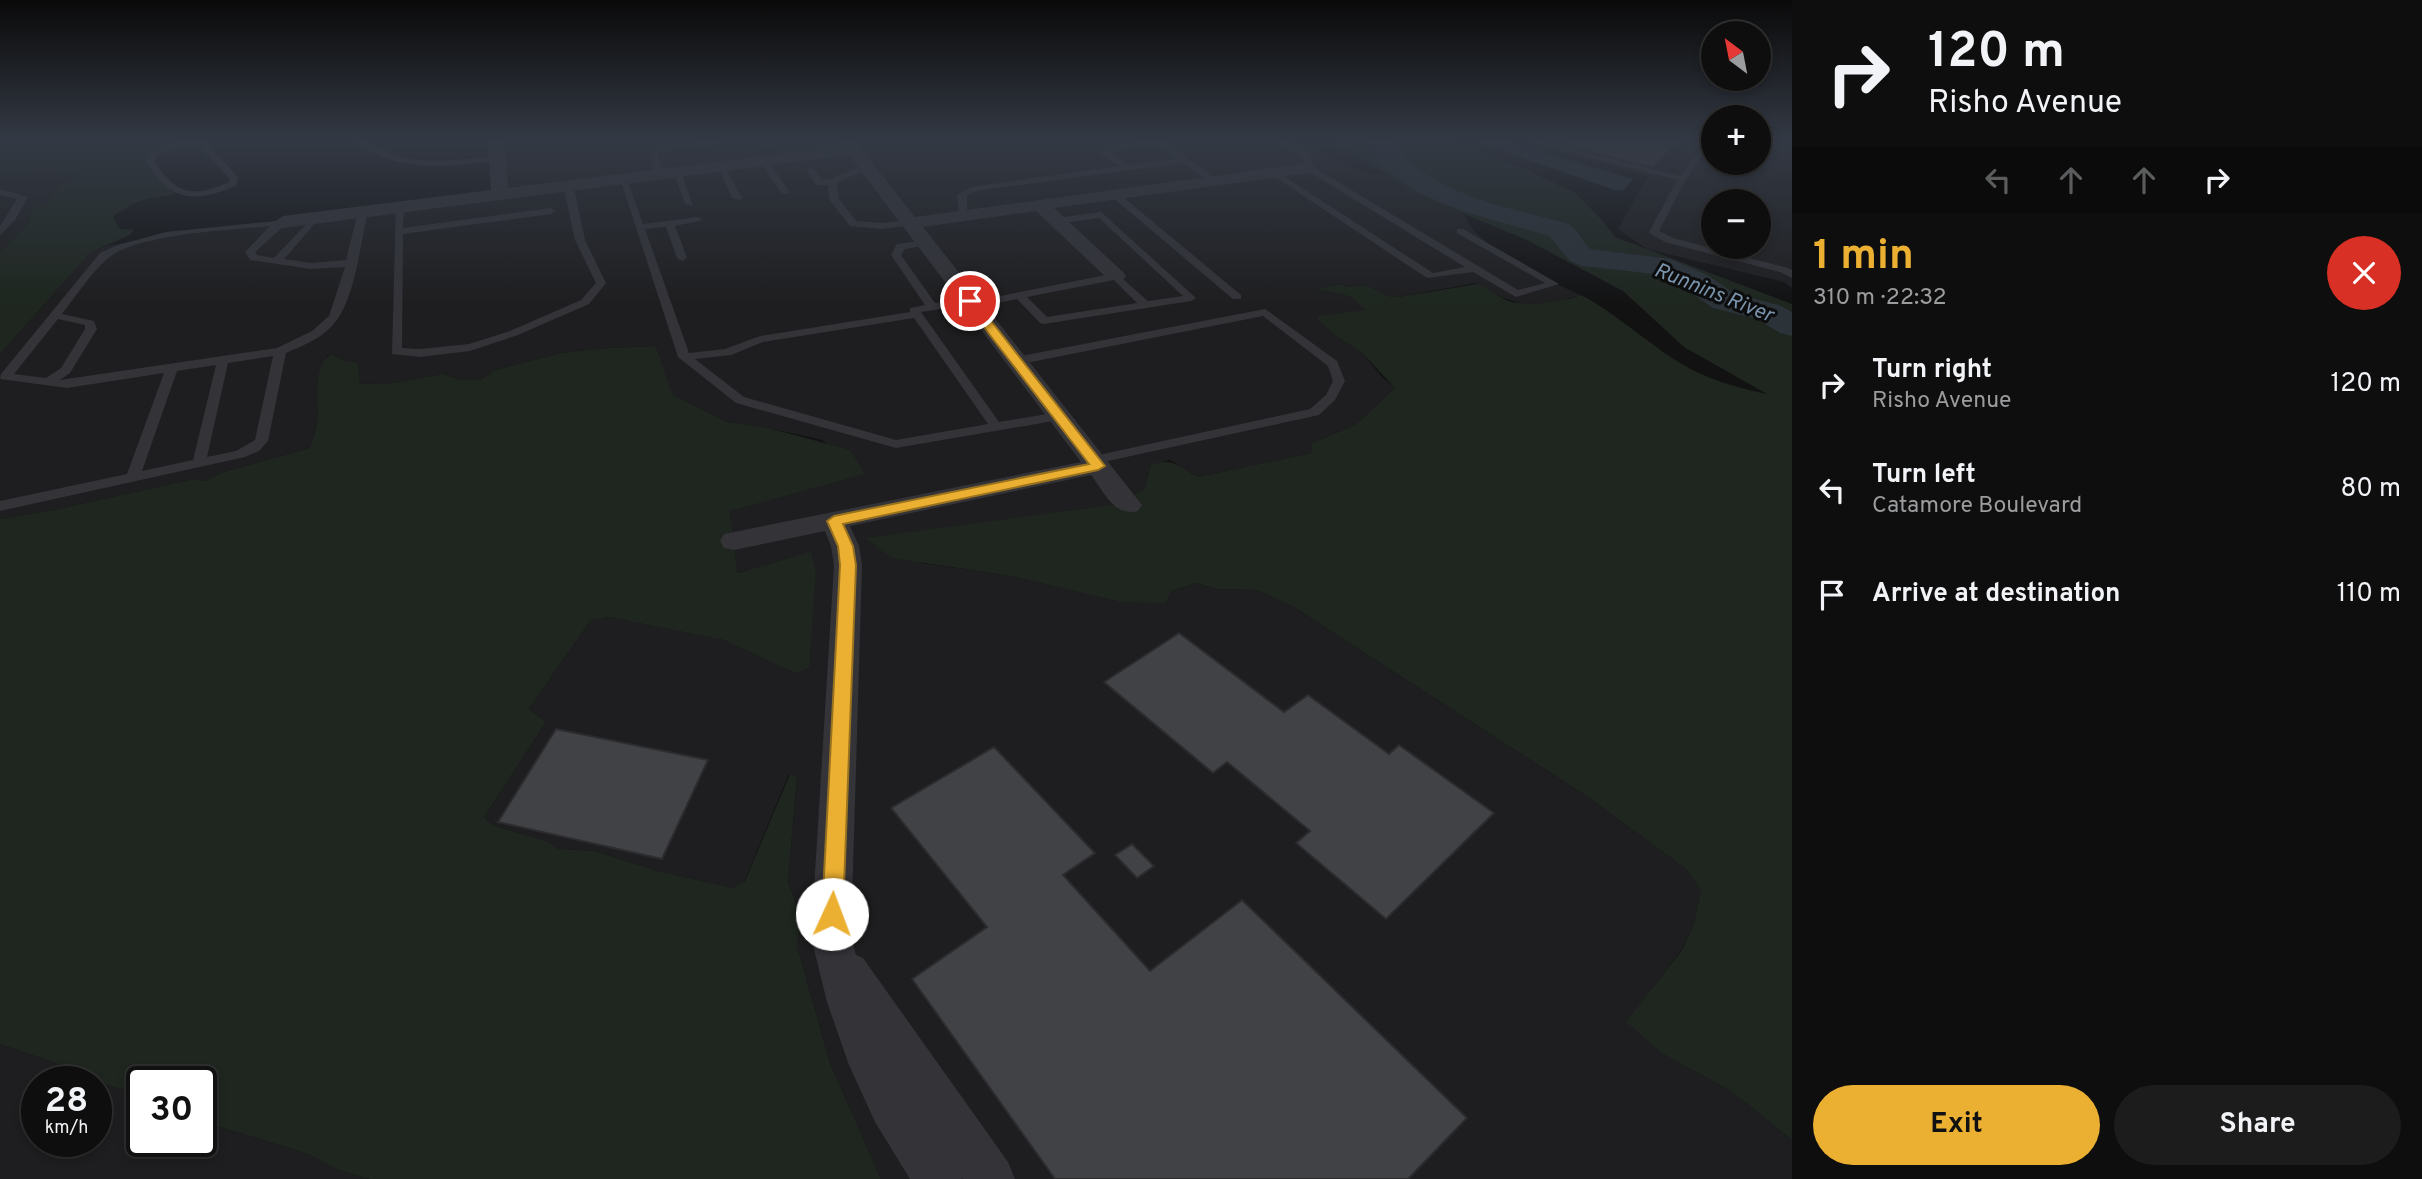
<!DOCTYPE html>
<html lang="en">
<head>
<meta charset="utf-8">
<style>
	body { margin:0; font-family:Overpass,sans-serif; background:#1c1c1c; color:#f1f3f6; height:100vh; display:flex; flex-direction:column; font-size:26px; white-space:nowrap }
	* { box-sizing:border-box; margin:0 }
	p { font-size:23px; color:#9b9c9e }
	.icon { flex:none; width:38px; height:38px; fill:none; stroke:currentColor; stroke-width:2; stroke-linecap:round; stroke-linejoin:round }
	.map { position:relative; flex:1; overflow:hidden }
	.side { display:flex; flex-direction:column; background:#0e0e0e; width:630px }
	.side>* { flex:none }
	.hud { background:#0e0e0e; color:#f1f3f6; overflow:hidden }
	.needle { width:46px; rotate:328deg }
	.fabs { position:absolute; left:1701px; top:21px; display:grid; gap:14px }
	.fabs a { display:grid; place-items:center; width:70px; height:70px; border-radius:50%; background:#0e0e0e; box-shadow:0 4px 10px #0003,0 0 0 2px #2e2e2e; font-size:35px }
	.speed { position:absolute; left:21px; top:1066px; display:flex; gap:14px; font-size:35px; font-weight:700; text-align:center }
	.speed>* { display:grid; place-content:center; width:91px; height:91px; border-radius:50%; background:#0e0e0e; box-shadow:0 4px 10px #0003,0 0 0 2px #2e2e2e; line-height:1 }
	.speed small { font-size:18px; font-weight:400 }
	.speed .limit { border:4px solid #111; border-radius:10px; background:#fff; color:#111 }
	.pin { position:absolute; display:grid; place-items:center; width:60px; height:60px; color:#fff; margin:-30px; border:4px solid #fff; border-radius:50%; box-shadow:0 2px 7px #0007 }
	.me { position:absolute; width:77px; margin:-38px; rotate:2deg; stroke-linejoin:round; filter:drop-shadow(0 0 5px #0008) }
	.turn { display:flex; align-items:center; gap:24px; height:147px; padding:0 21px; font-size:32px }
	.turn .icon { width:91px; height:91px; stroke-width:2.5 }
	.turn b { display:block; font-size:49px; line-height:60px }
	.lanes { display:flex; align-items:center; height:66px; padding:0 21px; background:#0003; justify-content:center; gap:35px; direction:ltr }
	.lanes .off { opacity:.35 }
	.round { display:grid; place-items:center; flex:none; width:74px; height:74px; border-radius:37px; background:#1c1c1c }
	.overview { display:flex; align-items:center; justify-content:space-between; height:119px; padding:0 21px }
	h1 { font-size:42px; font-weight:700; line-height:52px; color:#ebb032 }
	.action { display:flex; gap:14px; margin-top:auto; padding:14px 21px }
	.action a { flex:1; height:80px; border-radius:42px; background:#ebb032; color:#111; font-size:28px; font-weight:700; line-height:80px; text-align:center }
	.action a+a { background:#1c1c1c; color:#f1f3f6 }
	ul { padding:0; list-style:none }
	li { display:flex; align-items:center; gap:21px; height:105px; padding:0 21px }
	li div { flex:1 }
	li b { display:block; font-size:26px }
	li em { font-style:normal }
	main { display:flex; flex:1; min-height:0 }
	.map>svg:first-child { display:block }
	.built { fill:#1e1e20; fill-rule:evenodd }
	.green { fill:#1e261f }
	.water { fill:#2b3238 }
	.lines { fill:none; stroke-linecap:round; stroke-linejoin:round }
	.river { fill:#2b3238; fill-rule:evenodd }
	.building { fill:#414246; stroke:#2c2c2f; stroke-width:2 }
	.lane { fill:#333338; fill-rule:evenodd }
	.street { fill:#333338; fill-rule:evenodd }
	.route { fill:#ebb032; stroke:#997220; stroke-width:2 }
	.labels { text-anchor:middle; stroke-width:6; stroke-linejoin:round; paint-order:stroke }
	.far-water-label { font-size:21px; font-style:italic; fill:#7b95ae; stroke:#0d0d0e }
</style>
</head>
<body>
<main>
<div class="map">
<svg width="1792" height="1179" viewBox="0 0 1792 1179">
	<rect width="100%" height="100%" fill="#121213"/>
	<!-- built -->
	<g class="built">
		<path d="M 494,140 L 1297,140 L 1331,159 L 1369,173 L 1441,187 L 1456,203 L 1474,231 L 1509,263 L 1581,295 L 1552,303 L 1522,304 L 1503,298 L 1476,283 L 1399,297 L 1390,297 L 1366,285 L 1349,287 L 1341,284 L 1315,289 L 1352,297 L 1359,301 L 1365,310 L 1318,319 L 1335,335 L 1363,354 L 1382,377 L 1395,388 L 1355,425 L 1312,443 L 1311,453 L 1198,477 L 1170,460 L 1151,465 L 1144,489 L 1117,504 L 868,539 L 922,563 L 1017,577 L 1171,591 L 1196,583 L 1217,589 L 1257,590 L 1292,606 L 1588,797 L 1686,869 L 1701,890 L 1694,923 L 1682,949 L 1627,1022 L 1661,1053 L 1731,1091 L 1792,1140 L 1792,1179 L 881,1179 L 830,1063 L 797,946 L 801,917 L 788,882 L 797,776 L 789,774 L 744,882 L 733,888 L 662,872 L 594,851 L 558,849 L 547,841 L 494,826 L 484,817 L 546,722 L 529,709 L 590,621 L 608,617 L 725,640 L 795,673 L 816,570 L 811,553 L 736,573 L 730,510 L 864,474 L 822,440 L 769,428 L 727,422 L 675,396 L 670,390 L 656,346 L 607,348 L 561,353 L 495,370 L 480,380 L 460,380 L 443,374 L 392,383 L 360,384 L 357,364 L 344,361 L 332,354 L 327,356 L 320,369 L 317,422 L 310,448 L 220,473 L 206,481 L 194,479 L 53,510 L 0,519 L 0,354 L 90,253 L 110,245 L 499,192 Z"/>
		<path d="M 1521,140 L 1713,140 L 1713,163 L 1759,163 L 1759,140 L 1792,140 L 1792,288 L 1784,282 L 1647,249 L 1618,229 L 1648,176 ZM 1713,201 L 1759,201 L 1759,247 L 1713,247 Z"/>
		<path d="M 26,171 L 57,171 L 77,174 L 56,189 L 52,198 L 31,210 L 28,223 L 0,253 L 0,176 Z"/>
		<path d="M 0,1044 L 90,1075 L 106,1085 L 142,1095 L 142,1141 L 201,1141 L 201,1121 L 308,1154 L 338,1170 L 370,1179 L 0,1179 ZM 37,1082 L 96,1082 L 96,1141 L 37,1141 Z"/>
	</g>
	<!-- green -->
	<g class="green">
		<path d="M 0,140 L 193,140 L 150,158 L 176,192 C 168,199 144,195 127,208 C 121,212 117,212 113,218 L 120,229 L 134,230 L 130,235 L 90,253 L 0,354 L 0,253 L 28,223 L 31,210 L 52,198 L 56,189 L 77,175 C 51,168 26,171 0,176 Z"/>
		<path d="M 1332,140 L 1447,140 L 1527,170 L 1575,193 L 1602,220 L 1615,237 L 1792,304 L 1792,1140 L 1731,1091 L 1661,1053 L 1626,1022 L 1682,950 L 1694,923 L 1701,890 L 1686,869 L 1588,797 L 1292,606 L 1257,590 L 1217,589 L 1196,583 L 1171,591 L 1165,603 L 1122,602 L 1017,577 L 892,558 L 866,538 L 1117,504 L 1144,489 L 1151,465 C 1172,457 1180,467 1198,477 L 1311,453 L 1312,443 L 1355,425 L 1395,388 L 1363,354 L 1335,335 L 1318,320 L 1318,316 L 1365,310 L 1352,297 L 1315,289 L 1341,284 L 1349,287 L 1366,285 L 1390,297 L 1399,297 L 1478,284 C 1489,288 1497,296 1508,301 C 1526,307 1563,302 1581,295 C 1615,313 1643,339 1675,360 C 1701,377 1736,388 1767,394 L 1684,347 L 1623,291 L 1527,240 L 1418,195 Z"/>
		<path d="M 656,346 L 671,391 L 675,396 L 727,422 L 769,428 L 850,450 L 865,474 L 730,511 L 737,573 L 811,552 L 816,570 L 809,668 L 795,673 L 724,640 L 608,617 L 590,621 L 529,709 L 546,722 L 484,817 L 494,826 L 547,841 L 558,849 L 594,851 L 662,872 L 733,888 L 745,881 L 790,774 L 797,776 L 788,882 L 801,917 L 797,946 L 830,1063 L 881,1179 L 370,1179 L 338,1170 L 308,1154 L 201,1121 L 201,1082 L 142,1082 L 142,1095 L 106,1085 L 90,1075 L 0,1044 L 0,519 L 53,510 L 194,479 L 206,481 L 220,473 L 310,448 C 312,439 316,430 317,421 C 320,403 311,363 332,354 L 344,361 L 358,363 L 360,384 L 392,383 L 443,374 L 460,380 L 480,380 L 495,370 L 561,353 L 607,348 Z"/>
	</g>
	<!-- water -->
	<path class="water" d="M 1471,140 L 1501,140 L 1633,179 L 1624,190 L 1615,190 Z"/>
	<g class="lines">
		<!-- river -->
		<path class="river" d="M 1366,140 L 1391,140 C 1430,197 1507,206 1569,224 C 1582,233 1581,241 1590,249 L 1671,259 L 1709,276 L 1735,294 L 1779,305 L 1792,312 L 1792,336 L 1780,333 L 1757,319 L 1713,308 L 1687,290 L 1654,274 L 1582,266 L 1570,261 L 1549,236 L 1462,211 L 1419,193 L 1385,168 Z"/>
	</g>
	<!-- building -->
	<g class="building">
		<path d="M 1571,140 L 1678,140 L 1653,167 L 1570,146 Z"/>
		<path d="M 1179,633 L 1284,712 L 1308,695 L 1389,754 L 1399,745 L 1494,813 L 1386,919 L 1296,843 L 1310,831 L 1227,762 L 1213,773 L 1104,682 Z"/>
		<path d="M 556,729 L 708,760 L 662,859 L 498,822 Z"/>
		<path d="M 994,747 L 1095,853 L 1063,875 L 1150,971 L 1242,900 L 1467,1118 L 1408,1179 L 1055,1179 L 912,979 L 987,927 L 891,808 Z"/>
		<path d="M 1132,844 L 1154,866 L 1137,878 L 1115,855 Z"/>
	</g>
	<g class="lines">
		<!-- lane -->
		<g class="lane">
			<path d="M 186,140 L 203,140 L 238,177 L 236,186 C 194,203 170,202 146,161 L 152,151 ZM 196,143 L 230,179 L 229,182 C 192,198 177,195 154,161 L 158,155 Z"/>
			<path d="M 354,140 C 371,140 387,154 405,158 C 435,164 467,159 497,155 L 501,158 L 497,161 C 449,166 394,174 354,140 Z"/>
			<path d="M 715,140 L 744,140 L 658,152 L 662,173 L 658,176 L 654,173 L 650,148 Z"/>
			<path d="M 763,140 L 771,140 L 776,148 L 769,150 Z"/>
			<path d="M 1152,140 L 1162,140 L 1219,181 L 1211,183 L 1183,163 L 976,191 L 967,196 L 967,218 L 959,216 L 957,195 L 971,187 L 1119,166 L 1099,153 L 1099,149 ZM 1157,145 L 1177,159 L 1129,165 L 1110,152 Z"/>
			<path d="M 1276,140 L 1286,140 L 1310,154 L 1313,167 L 1518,290 L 1545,283 L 1457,233 L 1457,229 L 1463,229 L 1559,284 L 1516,297 L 1473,272 L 1427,278 L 1269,173 L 1276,171 L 1433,273 L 1465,267 L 1306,170 L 1303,157 Z"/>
			<path d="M 1522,140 L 1537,140 L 1680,176 L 1707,140 L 1713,140 L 1685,181 L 1659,231 L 1673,238 L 1788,268 L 1792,270 L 1792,278 L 1780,272 L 1665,242 L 1651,234 L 1649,232 L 1677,180 Z"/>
			<path d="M 760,159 L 766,159 L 790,192 L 788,194 L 782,194 L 759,161 Z"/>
			<path d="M 717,164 L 724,166 L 742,198 L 740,200 L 732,198 Z"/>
			<path d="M 864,165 L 871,167 L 837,183 L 839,199 L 856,221 L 882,223 L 910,220 L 913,221 L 913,225 L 882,229 L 850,226 L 829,199 L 828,185 L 816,185 L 806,170 L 813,168 L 822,180 L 830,179 Z"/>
			<path d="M 677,168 L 681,171 L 693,206 L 685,204 L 673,171 Z"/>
			<path d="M 619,175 L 626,177 L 643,224 L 698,217 L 703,220 L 675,226 L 687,258 L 682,261 L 677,258 L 666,227 L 645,229 L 689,353 L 725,349 L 760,336 L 910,312 L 910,308 L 925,305 L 891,255 L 897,244 L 925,240 L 929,241 L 929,245 L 905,249 L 901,255 L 935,303 L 970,298 L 975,301 L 1116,273 L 1148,301 L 1183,296 L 1099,218 L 1057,224 L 1052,221 L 1057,218 L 1101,212 L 1196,298 L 1191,301 L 1044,324 L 1040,323 L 1017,299 L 972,308 L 967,305 L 921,312 L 999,422 L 1059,412 L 1065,416 L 1059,420 L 896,448 L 736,403 L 678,357 ZM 1114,280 L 1137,303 L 1047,317 L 1027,297 ZM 914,318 L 988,424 L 896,440 L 744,397 L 695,359 L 731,355 L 763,342 Z"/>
			<path d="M 568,181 L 573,184 L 585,240 L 606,283 L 589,304 L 518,335 L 470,351 L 420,357 L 392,354 L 396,205 L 404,207 L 403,228 L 551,208 L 556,211 L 551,214 L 403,234 L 402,348 L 420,349 L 469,344 L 510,331 L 581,300 L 596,283 L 575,240 L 563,184 Z"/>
			<path d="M 0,189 L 28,197 L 15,220 L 0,235 L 0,226 L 17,199 L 0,195 Z"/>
			<path d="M 1111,192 L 1117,192 L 1241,295 L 1241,299 L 1233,299 L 1111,196 Z"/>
			<path d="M 363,209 L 368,212 C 360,243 355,303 332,326 C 320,339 302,346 286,353 L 268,441 L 259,451 L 245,457 L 0,511 L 0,501 L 127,474 L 164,373 L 67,388 L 0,379 L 1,374 L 100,253 L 118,245 L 166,232 L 286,220 L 286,224 L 255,252 L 257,255 L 274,258 L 315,215 L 318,216 L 318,220 L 284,259 L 311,263 L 346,260 L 358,212 ZM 270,226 L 245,252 L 250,260 L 311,269 L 345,267 L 329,316 L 312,331 L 277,348 L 60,380 L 70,373 L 97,329 L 94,321 L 62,314 C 76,296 90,274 107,259 C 134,234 233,230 270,226 ZM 58,319 L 85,325 L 85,329 L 61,368 L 46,378 L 14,374 ZM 273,356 L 255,440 L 236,451 L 207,457 L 228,363 ZM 216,365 L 193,460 L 142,471 L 177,371 Z"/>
			<path d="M 1265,309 L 1337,361 L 1345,381 L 1335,400 L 1319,415 L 1094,464 L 1087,460 L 1094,456 L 1310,409 L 1326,395 L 1333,381 L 1328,366 L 1263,316 L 1016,365 L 1010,361 L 1016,357 Z"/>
		</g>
		<!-- street -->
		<path class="street" d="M 488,140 L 504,140 L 508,188 L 843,146 L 838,140 L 854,140 L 915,217 L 1309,163 L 1317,168 L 1309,173 L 1054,208 L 1123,272 L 1126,276 L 1123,280 L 1109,280 L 1036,211 L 923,227 L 1142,505 L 1138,511 C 1114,517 1104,492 1091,475 L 850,526 L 859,546 L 862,565 L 851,937 L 856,955 L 863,958 L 1008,1162 L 1015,1179 L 963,1179 L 961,1177 L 962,1179 L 910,1179 L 875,1122 L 849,1065 L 827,1002 L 811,937 L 834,565 L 831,546 L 825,531 L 734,550 L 724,548 L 720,541 L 724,534 L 734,532 L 1081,462 L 849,155 L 283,228 L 274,222 L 283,216 L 491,190 Z"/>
	</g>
	<!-- sky -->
	<linearGradient id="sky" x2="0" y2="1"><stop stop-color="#0a0a0a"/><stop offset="0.46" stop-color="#333944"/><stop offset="1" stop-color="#333944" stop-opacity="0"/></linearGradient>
	<rect width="1792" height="305" fill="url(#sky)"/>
	<!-- route -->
	<path class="route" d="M 966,299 L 974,299 L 1105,466 L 1098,470 L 843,524 L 853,546 L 856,565 L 843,914 L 840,921 L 832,924 L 825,921 L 822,914 L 840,565 L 838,546 L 827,521 L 834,516 L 1089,464 L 966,304 Z"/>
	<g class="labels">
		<!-- far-water labels -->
		<g class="far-water-label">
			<text transform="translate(1714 292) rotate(22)" y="7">Runnins River</text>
		</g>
	</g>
</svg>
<div class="fabs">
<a><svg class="needle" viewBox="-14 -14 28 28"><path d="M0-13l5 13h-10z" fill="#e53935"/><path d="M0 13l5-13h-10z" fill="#9b9c9e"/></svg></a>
<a>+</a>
<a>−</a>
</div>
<div class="speed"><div>28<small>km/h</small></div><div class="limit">30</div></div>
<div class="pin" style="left:970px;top:301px;background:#d93025"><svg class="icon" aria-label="arrive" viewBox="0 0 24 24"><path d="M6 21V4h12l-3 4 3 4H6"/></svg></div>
<svg class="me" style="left:832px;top:914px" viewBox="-20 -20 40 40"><circle r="19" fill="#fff"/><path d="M0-13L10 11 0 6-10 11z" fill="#ebb032"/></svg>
</div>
<section class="side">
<div class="hud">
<div class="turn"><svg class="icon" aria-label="right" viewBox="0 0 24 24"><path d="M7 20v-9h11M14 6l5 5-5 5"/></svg><div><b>120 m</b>Risho Avenue</div></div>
<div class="lanes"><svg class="icon off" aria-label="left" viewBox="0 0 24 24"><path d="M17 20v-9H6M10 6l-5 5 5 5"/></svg><svg class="icon off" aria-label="ahead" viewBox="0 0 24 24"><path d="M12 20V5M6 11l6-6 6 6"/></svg><svg class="icon off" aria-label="ahead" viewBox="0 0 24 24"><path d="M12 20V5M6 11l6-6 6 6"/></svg><svg class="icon" aria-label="right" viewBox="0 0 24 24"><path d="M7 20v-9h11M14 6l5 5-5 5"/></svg></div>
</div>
<div class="overview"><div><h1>1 min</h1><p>310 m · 22:32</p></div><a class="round" style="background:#d93025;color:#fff"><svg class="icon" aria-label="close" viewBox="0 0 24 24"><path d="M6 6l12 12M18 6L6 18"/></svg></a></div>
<ul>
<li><svg class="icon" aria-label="right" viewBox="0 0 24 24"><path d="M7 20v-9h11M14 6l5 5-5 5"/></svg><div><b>Turn right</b><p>Risho Avenue</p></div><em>120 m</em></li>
<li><svg class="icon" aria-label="left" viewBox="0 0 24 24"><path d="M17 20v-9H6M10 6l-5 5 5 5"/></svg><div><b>Turn left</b><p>Catamore Boulevard</p></div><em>80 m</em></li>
<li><svg class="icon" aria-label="arrive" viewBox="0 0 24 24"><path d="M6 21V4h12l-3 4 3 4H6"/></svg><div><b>Arrive at destination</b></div><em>110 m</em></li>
</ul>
<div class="action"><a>Exit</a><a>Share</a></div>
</section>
</main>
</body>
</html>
